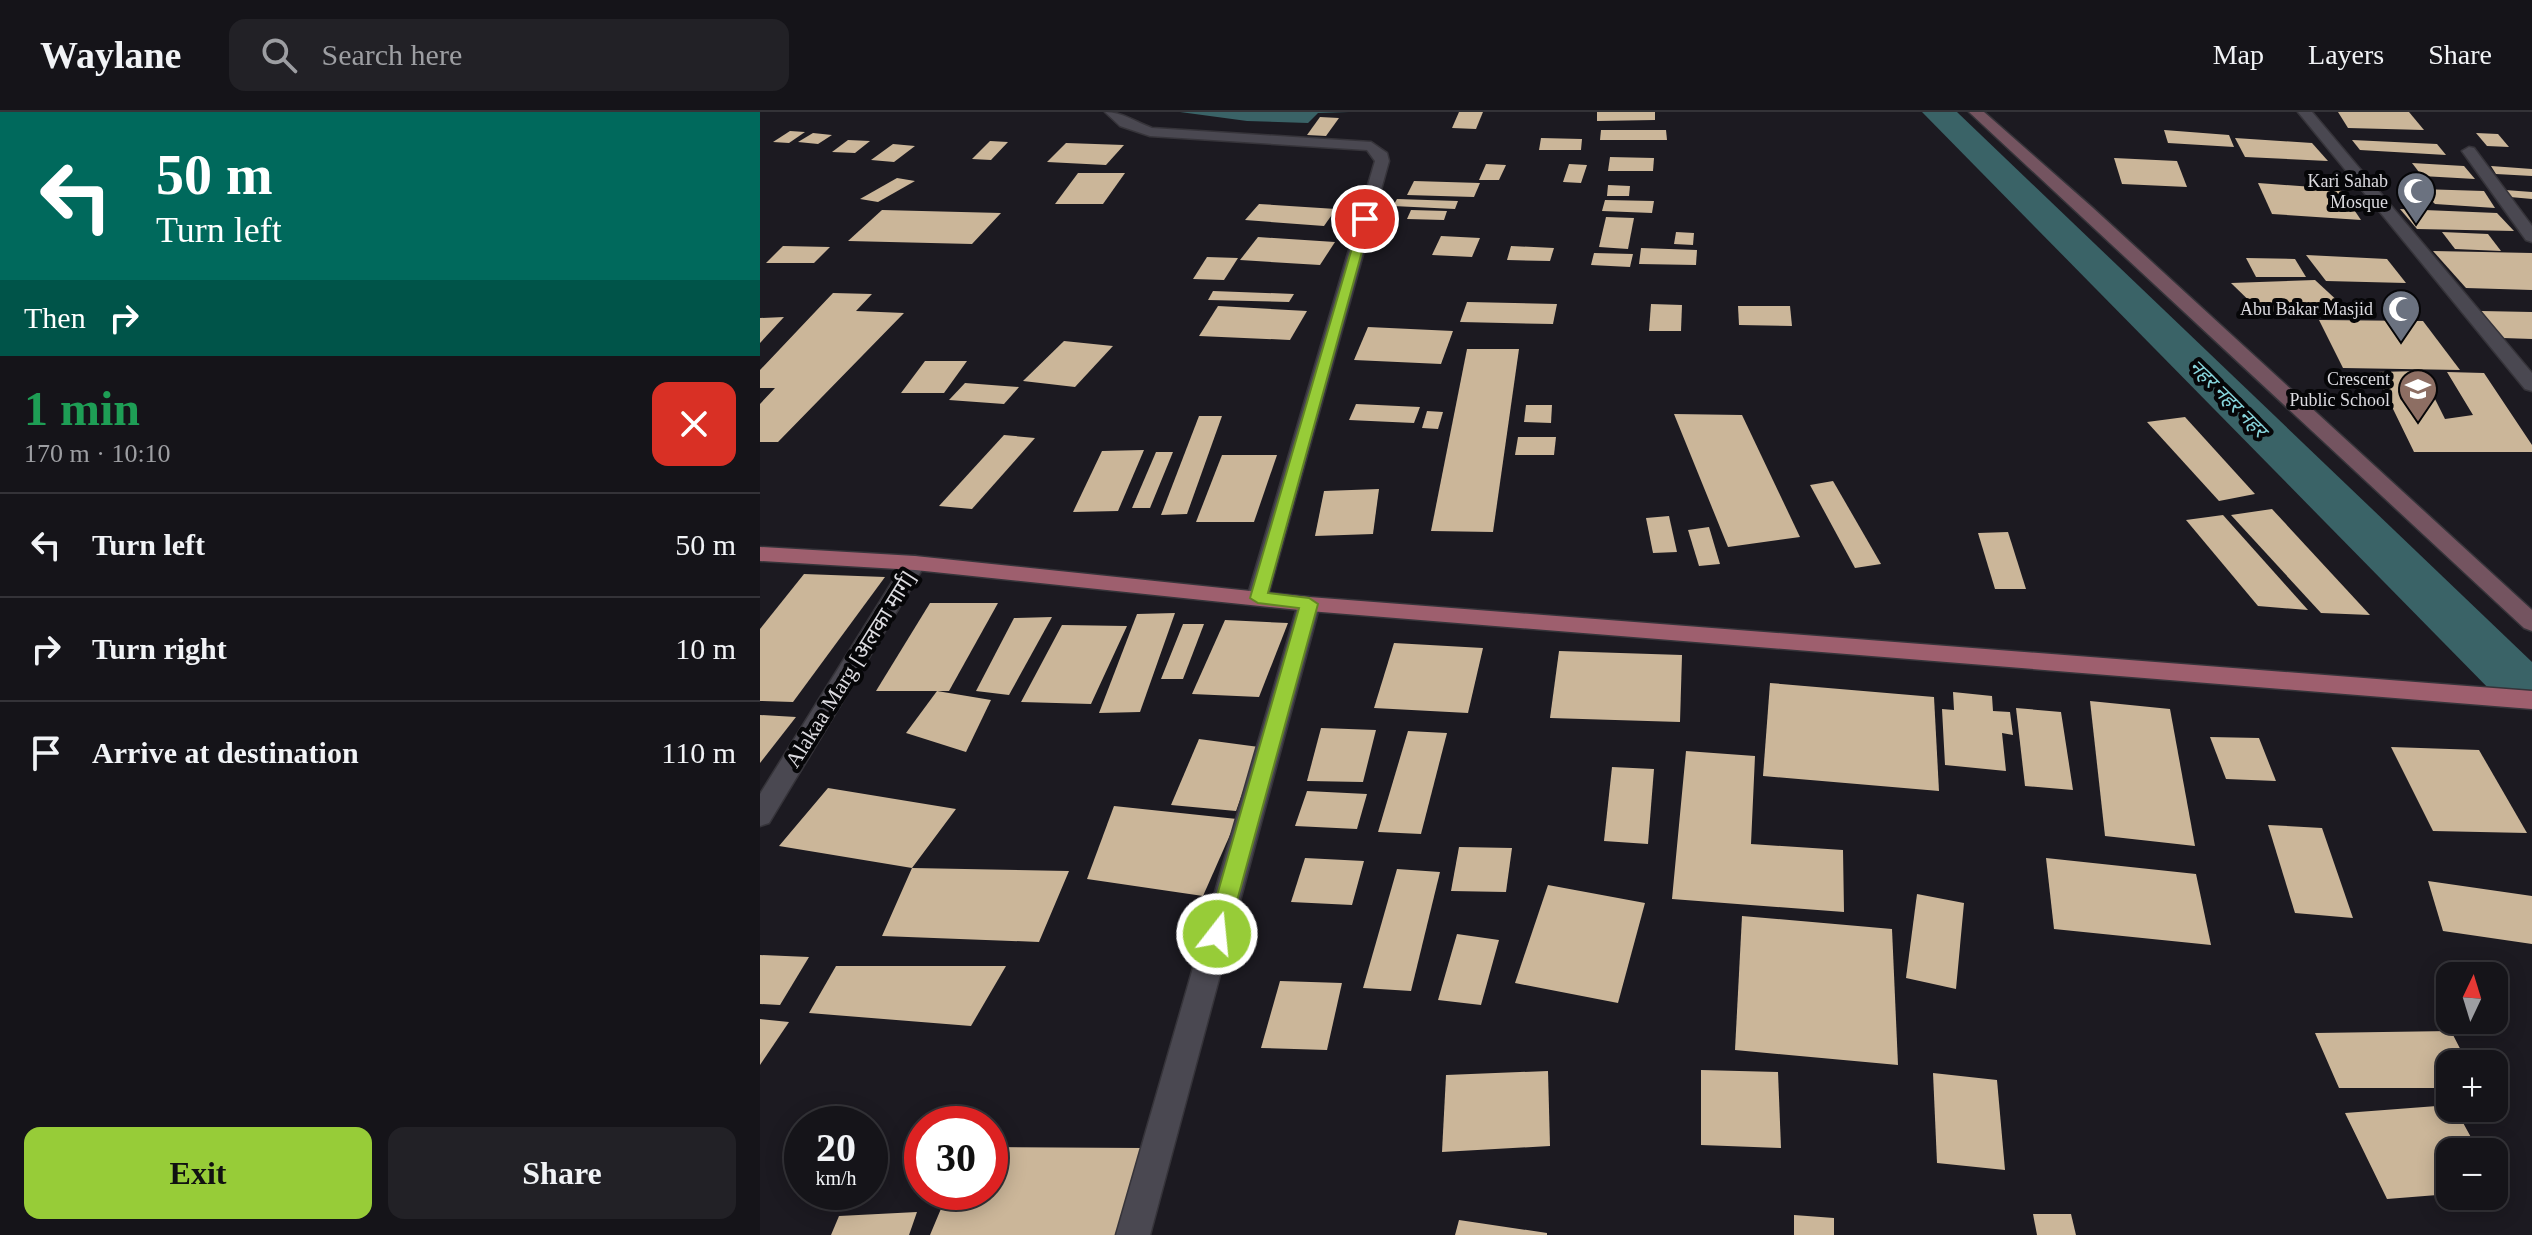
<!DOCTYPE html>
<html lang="en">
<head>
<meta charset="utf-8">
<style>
	body { margin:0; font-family:"Times New Roman","Noto Sans Devanagari",serif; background:#222126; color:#f1f3f6; height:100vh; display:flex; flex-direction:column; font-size:30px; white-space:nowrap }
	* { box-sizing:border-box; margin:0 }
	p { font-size:26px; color:#9d9ea2 }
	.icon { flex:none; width:44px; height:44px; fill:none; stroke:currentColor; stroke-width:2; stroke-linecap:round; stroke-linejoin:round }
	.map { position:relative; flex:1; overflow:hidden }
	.panel { display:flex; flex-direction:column; background:#151419; width:760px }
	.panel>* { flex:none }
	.top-card { background:#00695c; color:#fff; overflow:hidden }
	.needle { width:52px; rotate:4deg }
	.tools { position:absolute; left:1676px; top:850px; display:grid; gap:16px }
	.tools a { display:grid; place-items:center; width:72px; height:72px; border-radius:16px; background:#151419; box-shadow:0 4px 20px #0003,0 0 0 2px #343338; font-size:40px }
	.speed { position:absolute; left:24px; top:994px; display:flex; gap:16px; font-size:40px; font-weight:700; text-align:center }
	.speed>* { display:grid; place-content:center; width:104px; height:104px; border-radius:50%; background:#151419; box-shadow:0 4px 20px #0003,0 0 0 2px #343338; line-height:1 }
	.speed small { font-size:20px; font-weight:400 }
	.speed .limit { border:12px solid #d22; background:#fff; color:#111 }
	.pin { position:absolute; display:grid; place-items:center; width:68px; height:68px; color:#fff; margin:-34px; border:4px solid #fff; border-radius:50%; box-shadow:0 2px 8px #0007 }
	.me { position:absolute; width:88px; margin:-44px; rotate:16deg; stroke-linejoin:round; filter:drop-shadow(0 0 6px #0008) }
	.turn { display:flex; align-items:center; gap:28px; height:168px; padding:0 24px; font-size:36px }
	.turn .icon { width:104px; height:104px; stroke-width:2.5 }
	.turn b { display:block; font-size:56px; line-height:68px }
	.then { display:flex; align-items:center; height:76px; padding:0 24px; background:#0003; gap:16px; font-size:30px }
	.round { display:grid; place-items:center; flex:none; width:84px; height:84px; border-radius:16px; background:#222126 }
	.head { display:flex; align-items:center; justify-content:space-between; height:136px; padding:0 24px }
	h1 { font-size:48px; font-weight:700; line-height:60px; color:#1e9e55 }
	.cta { display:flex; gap:16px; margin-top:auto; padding:16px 24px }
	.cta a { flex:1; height:92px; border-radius:16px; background:#97cc38; color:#111; font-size:32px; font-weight:700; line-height:92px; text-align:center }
	.cta a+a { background:#222126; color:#f1f3f6 }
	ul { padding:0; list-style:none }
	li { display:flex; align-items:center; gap:24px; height:104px; padding:0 24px; border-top:2px solid #343338 }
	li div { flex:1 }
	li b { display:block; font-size:30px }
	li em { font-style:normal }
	header { display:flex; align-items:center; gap:48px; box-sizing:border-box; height:112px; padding:0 40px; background:#151419; border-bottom:2px solid #343338 }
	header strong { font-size:38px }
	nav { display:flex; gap:44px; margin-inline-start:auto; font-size:28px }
	.search { width:560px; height:72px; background:#222126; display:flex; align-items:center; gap:20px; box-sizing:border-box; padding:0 28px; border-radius:16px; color:#9d9ea2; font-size:30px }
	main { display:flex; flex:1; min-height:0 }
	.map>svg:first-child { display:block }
	.water { fill:#3a6367 }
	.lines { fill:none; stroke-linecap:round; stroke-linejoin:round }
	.canal { fill:#3a6367; fill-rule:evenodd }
	.building { fill:#cbb699 }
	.street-casing { stroke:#36343a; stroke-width:3 }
	.secondary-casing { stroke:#36343a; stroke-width:3 }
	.primary-casing { stroke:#36343a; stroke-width:3 }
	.street { fill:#4a4851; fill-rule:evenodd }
	.secondary { fill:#745460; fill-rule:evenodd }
	.primary { fill:#9e5f6e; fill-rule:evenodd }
	.route { fill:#97cc38; stroke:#628524; stroke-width:2 }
	.labels { text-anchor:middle; stroke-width:8; stroke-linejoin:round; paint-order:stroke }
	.far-poi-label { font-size:18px; fill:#dcdbe0; stroke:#060608; text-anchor:end }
	.far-water-label { font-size:20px; font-style:italic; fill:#88d5dc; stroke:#060608 }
	.street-label { font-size:22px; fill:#dcdbe0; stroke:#060608 }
</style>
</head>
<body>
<header>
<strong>Waylane</strong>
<div class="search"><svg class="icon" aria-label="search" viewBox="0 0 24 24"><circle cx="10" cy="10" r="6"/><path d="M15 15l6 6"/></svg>Search here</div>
<nav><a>Map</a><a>Layers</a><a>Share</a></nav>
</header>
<main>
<section class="panel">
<div class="top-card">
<div class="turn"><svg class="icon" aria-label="left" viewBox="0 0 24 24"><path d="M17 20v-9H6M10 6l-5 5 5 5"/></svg><div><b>50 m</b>Turn left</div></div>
<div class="then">Then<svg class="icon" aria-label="right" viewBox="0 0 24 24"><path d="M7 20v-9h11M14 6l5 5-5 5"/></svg></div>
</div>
<div class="head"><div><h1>1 min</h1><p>170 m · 10:10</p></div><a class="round" style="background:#d93025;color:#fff"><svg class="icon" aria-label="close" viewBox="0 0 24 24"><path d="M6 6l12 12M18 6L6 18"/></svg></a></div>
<ul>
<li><svg class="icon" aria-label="left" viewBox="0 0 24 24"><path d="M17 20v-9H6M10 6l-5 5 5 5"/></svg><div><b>Turn left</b></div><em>50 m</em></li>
<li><svg class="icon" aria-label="right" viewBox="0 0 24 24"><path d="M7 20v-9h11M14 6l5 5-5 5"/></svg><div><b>Turn right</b></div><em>10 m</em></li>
<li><svg class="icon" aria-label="arrive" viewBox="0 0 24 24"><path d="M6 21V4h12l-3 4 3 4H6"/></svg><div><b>Arrive at destination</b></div><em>110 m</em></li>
</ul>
<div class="cta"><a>Exit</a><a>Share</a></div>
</section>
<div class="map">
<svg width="1772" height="1123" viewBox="0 0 1772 1123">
	<rect width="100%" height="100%" fill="#1c1a21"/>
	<!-- water -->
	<path class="water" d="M 420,0 L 589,0 L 558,1 L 548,11 L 487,9 Z"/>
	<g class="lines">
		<!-- canal -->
		<path class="canal" d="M 1162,0 L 1197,0 L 1772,550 L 1772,589 L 1759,592 L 1738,586 Z"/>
	</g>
	<!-- building -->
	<g class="building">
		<path d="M 699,0 L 723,0 L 716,17 L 692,16 Z"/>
		<path d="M 837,0 L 895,0 L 895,8 L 837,9 Z"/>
		<path d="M 1578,0 L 1649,0 L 1664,18 L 1588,16 Z"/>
		<path d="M 560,5 L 579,6 L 566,24 L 547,23 Z"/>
		<path d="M 841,18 L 906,18 L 907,28 L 840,28 Z"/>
		<path d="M 1404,18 L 1469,23 L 1474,35 L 1408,31 Z"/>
		<path d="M 30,19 L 45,20 L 29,31 L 13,30 Z"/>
		<path d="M 53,21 L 72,23 L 58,32 L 38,30 Z"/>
		<path d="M 1716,21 L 1738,22 L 1749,35 L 1727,34 Z"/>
		<path d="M 781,26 L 822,27 L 821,38 L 779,38 Z"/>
		<path d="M 1475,26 L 1552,31 L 1568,49 L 1485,45 Z"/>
		<path d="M 88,28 L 110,29 L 95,41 L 72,40 Z"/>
		<path d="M 1592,28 L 1677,32 L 1686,43 L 1600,38 Z"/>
		<path d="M 230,29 L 248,30 L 231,48 L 212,47 Z"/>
		<path d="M 306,31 L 364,33 L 346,53 L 287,50 Z"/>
		<path d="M 133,32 L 155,34 L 134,50 L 111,48 Z"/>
		<path d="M 850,45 L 894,46 L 893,59 L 848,59 Z"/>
		<path d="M 1354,46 L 1417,49 L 1427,75 L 1362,72 Z"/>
		<path d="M 1652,51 L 1704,54 L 1715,67 L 1662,64 Z"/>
		<path d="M 726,52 L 746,53 L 739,68 L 719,68 Z"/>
		<path d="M 809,52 L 827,53 L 821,71 L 803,70 Z"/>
		<path d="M 1731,54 L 1772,57 L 1772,64 L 1736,62 Z"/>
		<path d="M 318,61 L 365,61 L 343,92 L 295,92 Z"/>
		<path d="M 137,66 L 155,69 L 118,90 L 100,87 Z"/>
		<path d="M 654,69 L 720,71 L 714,85 L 647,83 Z"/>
		<path d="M 1498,71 L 1580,77 L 1601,108 L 1512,102 Z"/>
		<path d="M 848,73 L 870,74 L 869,84 L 847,84 Z"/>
		<path d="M 1660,77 L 1724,79 L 1735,96 L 1675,92 Z"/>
		<path d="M 1745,78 L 1772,80 L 1772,87 L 1750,85 Z"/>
		<path d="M 637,87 L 698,89 L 695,97 L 633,94 Z"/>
		<path d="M 845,88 L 894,89 L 892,101 L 842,99 Z"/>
		<path d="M 499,92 L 576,97 L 564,114 L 485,108 Z"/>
		<path d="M 1640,97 L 1737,101 L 1754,119 L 1657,117 Z"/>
		<path d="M 122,98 L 241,101 L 212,132 L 88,129 Z"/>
		<path d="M 651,98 L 687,99 L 684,108 L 647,107 Z"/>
		<path d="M 846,105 L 874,106 L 868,137 L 839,135 Z"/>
		<path d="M 916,120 L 934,121 L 933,133 L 914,132 Z"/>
		<path d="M 1682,120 L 1728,122 L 1741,139 L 1695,137 Z"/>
		<path d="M 681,124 L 720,126 L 712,145 L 672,143 Z"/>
		<path d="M 498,125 L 575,130 L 560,153 L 480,148 Z"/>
		<path d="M 23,134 L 70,135 L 54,151 L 6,151 Z"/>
		<path d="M 751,134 L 794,136 L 790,149 L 747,148 Z"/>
		<path d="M 881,136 L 937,138 L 936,153 L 879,152 Z"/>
		<path d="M 1673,139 L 1772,141 L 1772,178 L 1706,176 Z"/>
		<path d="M 834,141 L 873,142 L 870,155 L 831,153 Z"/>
		<path d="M 1546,143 L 1627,147 L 1646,171 L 1566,169 Z"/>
		<path d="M 447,145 L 478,146 L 464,168 L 433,167 Z"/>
		<path d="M 1486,146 L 1535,147 L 1546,165 L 1496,165 Z"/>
		<path d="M 1555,168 L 1595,205 L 1507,206 L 1471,171 Z"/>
		<path d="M 453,179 L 534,182 L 529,190 L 448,188 Z"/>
		<path d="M 73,181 L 112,182 L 96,199 L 144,201 L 18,330 L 0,330 L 0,292 L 15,276 L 0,276 L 0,258 Z"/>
		<path d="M 707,190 L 797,192 L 793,212 L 700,210 Z"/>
		<path d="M 891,192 L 922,193 L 921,219 L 889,219 Z"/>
		<path d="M 458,194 L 547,199 L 530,228 L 439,224 Z"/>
		<path d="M 978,194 L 1030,194 L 1032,214 L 979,213 Z"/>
		<path d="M 1721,199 L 1772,200 L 1772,227 L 1743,226 Z"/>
		<path d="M 24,205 L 0,231 L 0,206 Z"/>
		<path d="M 1559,208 L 1663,209 L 1700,258 L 1583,256 Z"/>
		<path d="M 608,215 L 693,219 L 681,252 L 594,248 Z"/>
		<path d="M 304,229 L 353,234 L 315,275 L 263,269 Z"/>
		<path d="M 707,237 L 759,237 L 733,420 L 671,419 Z"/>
		<path d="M 165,249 L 207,249 L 184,281 L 141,281 Z"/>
		<path d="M 1661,259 L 1685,307 L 1713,303 L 1687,260 L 1724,261 L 1772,333 L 1772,340 L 1654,340 L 1615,260 Z"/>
		<path d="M 205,271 L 259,275 L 244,292 L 189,288 Z"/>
		<path d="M 596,292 L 660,295 L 654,311 L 589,308 Z"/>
		<path d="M 766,293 L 792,293 L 791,311 L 764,310 Z"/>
		<path d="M 667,299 L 683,300 L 678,317 L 662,316 Z"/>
		<path d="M 914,302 L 982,303 L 1040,425 L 968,435 Z"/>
		<path d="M 439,304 L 462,304 L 427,402 L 401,403 Z"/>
		<path d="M 1425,305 L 1495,382 L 1459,389 L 1387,310 Z"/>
		<path d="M 244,323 L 275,326 L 212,397 L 179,394 Z"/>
		<path d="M 758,325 L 796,325 L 794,343 L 755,343 Z"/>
		<path d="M 384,338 L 358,399 L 313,400 L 342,339 Z"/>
		<path d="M 396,340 L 413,340 L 390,396 L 372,396 Z"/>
		<path d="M 462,343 L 517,343 L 494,410 L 436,410 Z"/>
		<path d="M 1073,369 L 1121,452 L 1095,456 L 1050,373 Z"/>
		<path d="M 619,377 L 613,422 L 555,424 L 564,379 Z"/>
		<path d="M 1512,397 L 1610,503 L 1561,501 L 1471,403 Z"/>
		<path d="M 1463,403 L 1548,498 L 1498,494 L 1426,408 Z"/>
		<path d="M 909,404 L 917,440 L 893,441 L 886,406 Z"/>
		<path d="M 949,415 L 960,452 L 939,454 L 928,418 Z"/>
		<path d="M 1248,420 L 1266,477 L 1235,477 L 1218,421 Z"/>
		<path d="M 44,462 L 125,465 L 33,590 L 0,589 L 0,517 Z"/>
		<path d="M 170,491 L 238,491 L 189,579 L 116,579 Z"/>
		<path d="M 415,501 L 380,600 L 339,601 L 377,502 Z"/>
		<path d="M 292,505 L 249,583 L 216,579 L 254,506 Z"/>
		<path d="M 465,508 L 528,511 L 499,585 L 432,582 Z"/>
		<path d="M 423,512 L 444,512 L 423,567 L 401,567 Z"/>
		<path d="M 302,513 L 367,514 L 331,592 L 261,590 Z"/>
		<path d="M 634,531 L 723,536 L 708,601 L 614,596 Z"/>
		<path d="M 799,539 L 922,543 L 920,610 L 790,606 Z"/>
		<path d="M 1010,571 L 1174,585 L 1179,679 L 1003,664 Z"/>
		<path d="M 177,579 L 231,588 L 206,640 L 146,621 Z"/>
		<path d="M 1193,580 L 1232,584 L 1233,599 L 1250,600 L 1253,623 L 1242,621 L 1246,659 L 1185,653 L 1182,597 L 1194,598 Z"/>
		<path d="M 1330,589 L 1410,597 L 1435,734 L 1345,724 Z"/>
		<path d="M 1256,596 L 1301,600 L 1313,678 L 1265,674 Z"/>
		<path d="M 0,603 L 36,605 L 0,651 Z"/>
		<path d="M 561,616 L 616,618 L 603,670 L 547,669 Z"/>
		<path d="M 648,619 L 687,621 L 661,722 L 618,720 Z"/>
		<path d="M 1450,625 L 1499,626 L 1516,669 L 1466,667 Z"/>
		<path d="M 439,627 L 499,635 L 476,699 L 411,693 Z"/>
		<path d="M 1631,635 L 1719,638 L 1767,721 L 1673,719 Z"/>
		<path d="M 926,639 L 995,644 L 991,732 L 1083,738 L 1084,800 L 912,787 Z"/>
		<path d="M 852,655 L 894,657 L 888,732 L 844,729 Z"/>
		<path d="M 68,676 L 196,697 L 152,756 L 309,759 L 279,830 L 122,824 L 152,756 L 19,734 Z"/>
		<path d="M 547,679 L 607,682 L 597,717 L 535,714 Z"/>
		<path d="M 354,694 L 477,707 L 443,784 L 327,767 Z"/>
		<path d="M 1508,713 L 1562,716 L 1593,806 L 1535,801 Z"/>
		<path d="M 699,735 L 752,736 L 746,780 L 691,779 Z"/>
		<path d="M 545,746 L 604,749 L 592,793 L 531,790 Z"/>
		<path d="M 1286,746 L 1436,762 L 1451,833 L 1294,817 Z"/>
		<path d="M 637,757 L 680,760 L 651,879 L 603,876 Z"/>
		<path d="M 1668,769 L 1772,784 L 1772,832 L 1683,819 Z"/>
		<path d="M 788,773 L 885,791 L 858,891 L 755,871 Z"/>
		<path d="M 1157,782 L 1204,791 L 1196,877 L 1146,866 Z"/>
		<path d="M 982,804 L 1132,817 L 1138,953 L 975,938 Z"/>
		<path d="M 697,822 L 739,828 L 721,893 L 678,888 Z"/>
		<path d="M 0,843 L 49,845 L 20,893 L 0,892 Z"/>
		<path d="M 76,854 L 246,854 L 211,914 L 49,901 Z"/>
		<path d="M 520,869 L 582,871 L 567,938 L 501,936 Z"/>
		<path d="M 0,907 L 29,910 L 0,953 Z"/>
		<path d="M 1691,919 L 1708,952 L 1690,952 L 1690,976 L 1579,976 L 1555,921 Z"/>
		<path d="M 941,958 L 1018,960 L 1021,1036 L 941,1033 Z"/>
		<path d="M 788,959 L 790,1034 L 682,1040 L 686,963 Z"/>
		<path d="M 1173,961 L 1237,968 L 1245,1058 L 1177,1051 Z"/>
		<path d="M 1690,993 L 1695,996 L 1719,1040 L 1690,1040 L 1690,1082 L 1627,1087 L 1585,1001 Z"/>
		<path d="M 230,1035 L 383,1036 L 357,1123 L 170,1123 L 188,1080 L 230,1080 Z"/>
		<path d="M 157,1100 L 149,1123 L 71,1123 L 79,1104 Z"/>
		<path d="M 1273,1102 L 1311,1102 L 1316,1123 L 1277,1123 Z"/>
		<path d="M 1034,1103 L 1074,1106 L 1074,1123 L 1034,1123 Z"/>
		<path d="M 699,1108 L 787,1121 L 787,1123 L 695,1123 Z"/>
	</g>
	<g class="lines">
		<defs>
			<g id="street">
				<path d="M 345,0 C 363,0 375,10 392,16 L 611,30 L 627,41 L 629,49 L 506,491 L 490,491 L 487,486 L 615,49 L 607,38 L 390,24 L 360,14 Z"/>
				<path d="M 1538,0 L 1552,0 L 1772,261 L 1772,279 L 1765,277 Z"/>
				<path d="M 1709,35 L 1714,36 L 1772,114 L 1772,130 L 1766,128 L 1702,39 Z"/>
				<path d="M 155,444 L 163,446 L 166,451 L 9,711 L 0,714 L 0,682 L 144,451 L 147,446 Z"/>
				<path d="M 549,485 L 557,487 L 560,492 L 390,1123 L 356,1123 L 538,492 L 541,487 Z"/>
			</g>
			<path id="secondary" d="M 1209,0 L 1224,0 L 1333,96 L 1772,498 L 1772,519 L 1764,516 Z"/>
			<path id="primary" d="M 0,435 L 155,444 L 549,485 L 1772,579 L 1772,597 L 549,499 L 155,458 L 0,449 Z"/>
		</defs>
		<!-- street casing -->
		<use href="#street" class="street-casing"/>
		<!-- secondary casing -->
		<use href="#secondary" class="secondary-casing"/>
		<!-- primary casing -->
		<use href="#primary" class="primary-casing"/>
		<!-- street -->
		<use href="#street" class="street"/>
		<!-- secondary -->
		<use href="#secondary" class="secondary"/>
		<!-- primary -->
		<use href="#primary" class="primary"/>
	</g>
	<!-- route -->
	<path class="route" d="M 601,105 L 611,107 L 508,481 L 549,486 L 558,492 L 468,822 L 465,829 L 457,832 L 449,829 L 446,822 L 539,496 L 498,491 L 490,486 Z"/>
	<!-- icons -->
	<defs>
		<symbol id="mosque-pin" viewBox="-11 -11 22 30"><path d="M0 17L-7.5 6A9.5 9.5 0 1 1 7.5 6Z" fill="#6b7280" stroke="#060608"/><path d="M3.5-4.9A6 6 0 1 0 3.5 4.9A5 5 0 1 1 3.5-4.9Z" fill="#fff"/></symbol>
		<symbol id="school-pin" viewBox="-11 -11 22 30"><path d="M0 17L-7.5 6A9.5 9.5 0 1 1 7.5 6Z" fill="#8d6e63" stroke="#060608"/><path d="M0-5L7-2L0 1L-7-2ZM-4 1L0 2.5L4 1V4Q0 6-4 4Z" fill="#fff"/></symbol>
	</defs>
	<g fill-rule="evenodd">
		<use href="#mosque-pin" x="1634" y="57" width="44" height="60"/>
		<use href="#mosque-pin" x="1619" y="175" width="44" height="60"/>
		<use href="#school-pin" x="1636" y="255" width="44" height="60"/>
	</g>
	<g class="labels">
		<!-- far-poi labels -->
		<g class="far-poi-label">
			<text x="1628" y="75">Kari Sahab<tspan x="1628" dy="21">Mosque</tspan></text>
			<text x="1613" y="203">Abu Bakar Masjid</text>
			<text x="1630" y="273">Crescent<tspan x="1630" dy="21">Public School</tspan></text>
		</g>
		<!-- far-water labels -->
		<g class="far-water-label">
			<text transform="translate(1468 286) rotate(45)" y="7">नहर नहर नहर</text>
		</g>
		<!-- street labels -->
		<g class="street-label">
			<text transform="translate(90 557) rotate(-58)" y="8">Alakaa Marg [अलका मार्ग]</text>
		</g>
	</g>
</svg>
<div class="tools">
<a><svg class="needle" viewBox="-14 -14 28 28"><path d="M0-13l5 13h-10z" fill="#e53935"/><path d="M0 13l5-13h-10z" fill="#9d9ea2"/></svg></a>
<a>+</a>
<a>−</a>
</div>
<div class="speed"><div>20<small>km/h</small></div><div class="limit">30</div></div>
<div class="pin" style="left:605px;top:107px;background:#d93025"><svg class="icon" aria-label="arrive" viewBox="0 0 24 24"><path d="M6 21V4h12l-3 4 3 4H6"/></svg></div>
<svg class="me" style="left:457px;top:822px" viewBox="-20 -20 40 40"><circle r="17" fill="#97cc38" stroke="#fff" stroke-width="3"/><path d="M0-11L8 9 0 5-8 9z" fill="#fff"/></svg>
</div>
</main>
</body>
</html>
